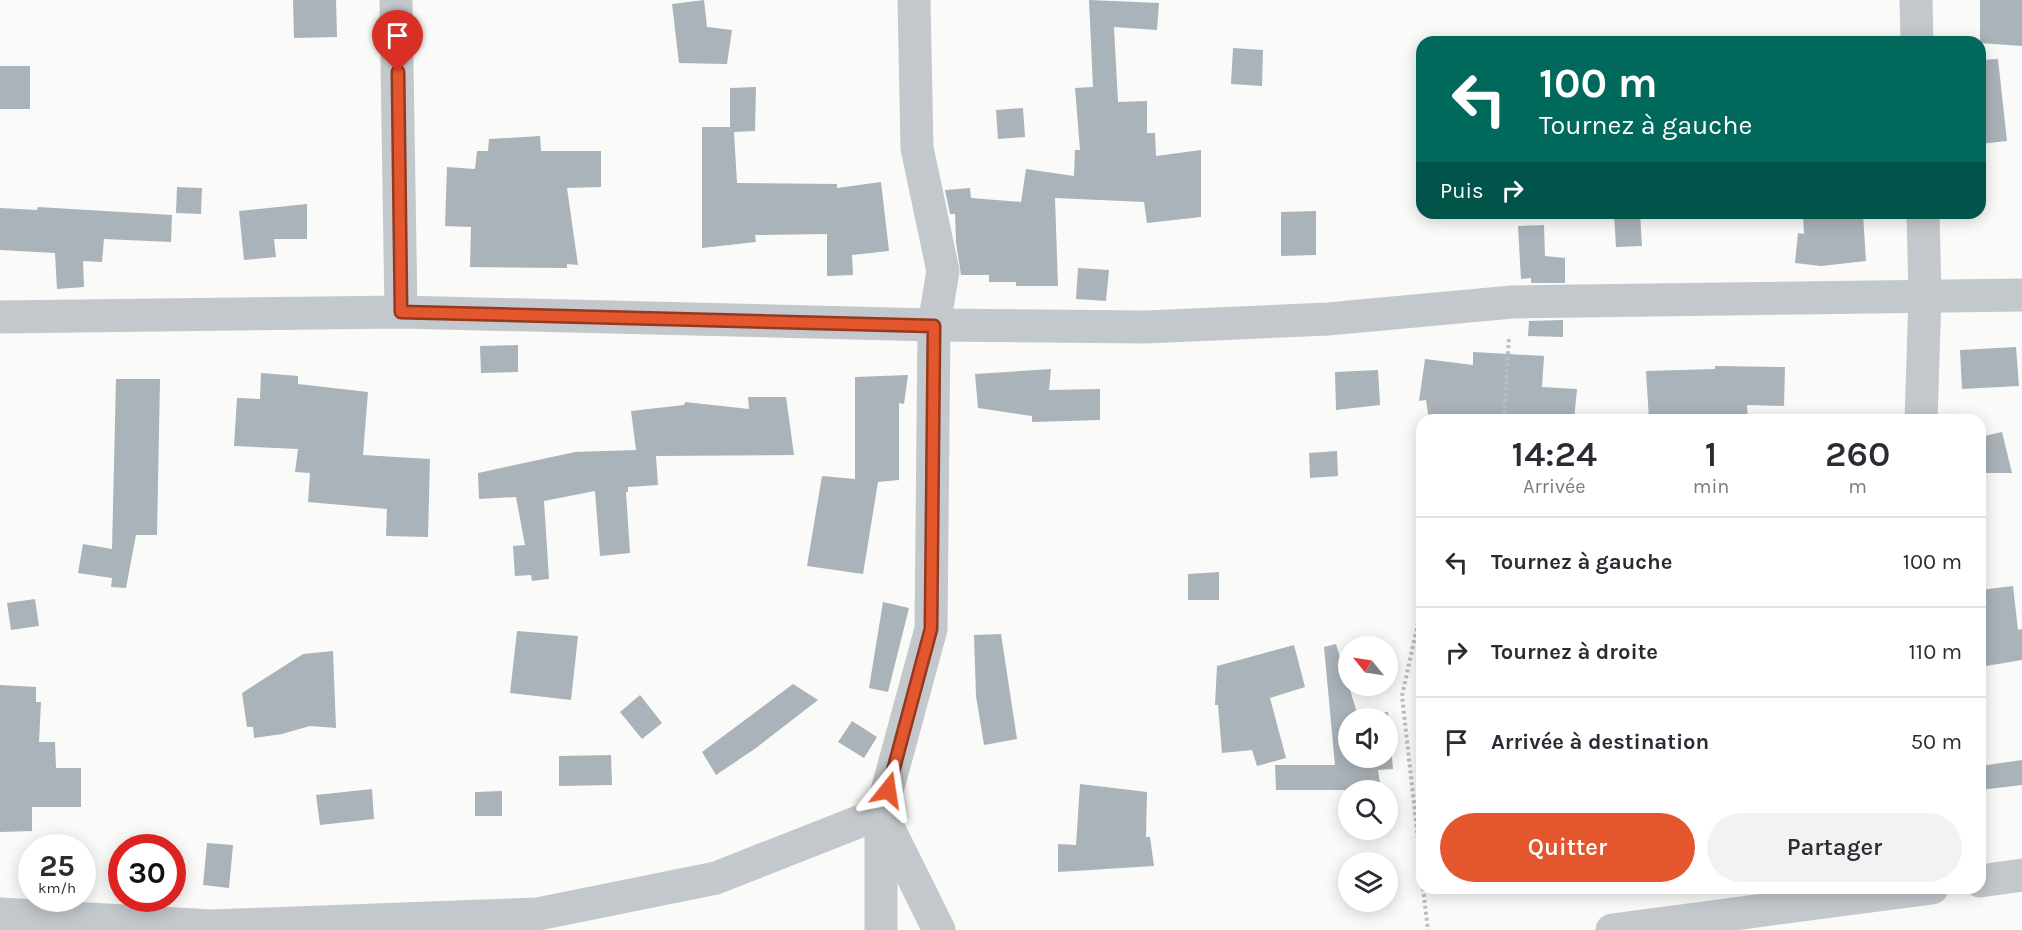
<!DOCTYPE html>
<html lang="fr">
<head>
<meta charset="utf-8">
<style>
	body { margin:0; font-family:Karla,sans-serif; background:#f2f2f3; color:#2b2b33; height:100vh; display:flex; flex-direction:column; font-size:22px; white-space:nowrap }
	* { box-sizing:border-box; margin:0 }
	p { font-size:20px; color:#7c7c81 }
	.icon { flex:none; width:33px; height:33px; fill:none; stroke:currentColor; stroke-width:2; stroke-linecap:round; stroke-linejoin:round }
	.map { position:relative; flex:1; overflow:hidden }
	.details { position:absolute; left:1416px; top:414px; width:570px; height:480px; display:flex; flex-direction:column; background:#fff; border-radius:18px; box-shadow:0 3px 15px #0003 }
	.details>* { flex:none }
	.hud { position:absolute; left:1416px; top:36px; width:570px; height:183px; border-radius:18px; box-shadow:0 3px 15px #0003; background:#00695c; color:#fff; overflow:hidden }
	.needle { width:39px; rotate:300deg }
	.fabs { position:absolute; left:1338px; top:636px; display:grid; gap:12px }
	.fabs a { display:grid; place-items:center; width:60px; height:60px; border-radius:50%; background:#fff; box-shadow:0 3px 15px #0003; font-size:30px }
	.speed { position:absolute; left:18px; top:834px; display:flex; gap:12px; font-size:30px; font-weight:700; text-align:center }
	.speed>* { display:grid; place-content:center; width:78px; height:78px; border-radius:50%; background:#fff; box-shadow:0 3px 15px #0003; line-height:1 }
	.speed small { font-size:15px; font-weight:400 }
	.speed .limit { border:9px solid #d22; background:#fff; color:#111 }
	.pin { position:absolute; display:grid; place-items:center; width:51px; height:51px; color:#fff; margin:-62px -26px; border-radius:50% 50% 50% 0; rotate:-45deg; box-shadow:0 0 6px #0007 }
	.pin .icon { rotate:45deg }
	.me { position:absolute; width:66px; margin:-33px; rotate:15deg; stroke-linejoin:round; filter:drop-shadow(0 0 4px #0008) }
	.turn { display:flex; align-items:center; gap:21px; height:126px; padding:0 24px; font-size:27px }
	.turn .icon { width:78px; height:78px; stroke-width:2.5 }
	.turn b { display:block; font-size:42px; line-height:51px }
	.then { display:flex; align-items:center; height:57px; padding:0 24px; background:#0003; gap:12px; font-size:22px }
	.eta { display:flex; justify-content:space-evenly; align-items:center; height:102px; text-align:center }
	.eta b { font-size:36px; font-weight:600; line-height:42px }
	.button { display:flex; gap:12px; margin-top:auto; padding:12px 24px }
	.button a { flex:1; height:69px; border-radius:36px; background:#e4572e; color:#fff; font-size:24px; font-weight:600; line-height:69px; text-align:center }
	.button a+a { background:#f2f2f3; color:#2b2b33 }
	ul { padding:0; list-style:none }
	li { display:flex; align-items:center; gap:18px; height:90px; padding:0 24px; border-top:2px solid #e1e1e2 }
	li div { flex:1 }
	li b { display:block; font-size:22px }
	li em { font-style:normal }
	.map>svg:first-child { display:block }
	.building { fill:#aab3b9; fill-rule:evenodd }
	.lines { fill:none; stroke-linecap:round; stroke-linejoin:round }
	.path { stroke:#bbbfc2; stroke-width:4; stroke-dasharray:3 3; stroke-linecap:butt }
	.minor { stroke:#c3c8cc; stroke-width:33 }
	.route-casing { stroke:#94391e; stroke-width:15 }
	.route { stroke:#e4572e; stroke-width:10 }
</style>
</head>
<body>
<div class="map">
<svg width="2022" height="930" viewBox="0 0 2022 930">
	<rect width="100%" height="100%" fill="#fafaf8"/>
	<!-- building -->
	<g class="building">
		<path d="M 293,0 L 336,0 L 337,37 L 294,38 Z"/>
		<path d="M 704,0 L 707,27 L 732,30 L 727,64 L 679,63 L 672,4 Z"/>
		<path d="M 1089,0 L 1159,3 L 1157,30 L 1114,27 L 1118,102 L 1147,101 L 1147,133 L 1155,133 L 1156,156 L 1201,150 L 1201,217 L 1147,223 L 1144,202 L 1055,198 L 1058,286 L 1016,286 L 1016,282 L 989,282 L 989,275 L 961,275 L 956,242 L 955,214 L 950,214 L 945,190 L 970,188 L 971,198 L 1021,202 L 1026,169 L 1074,176 L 1075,150 L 1080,150 L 1075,88 L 1093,87 Z"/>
		<path d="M 1980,0 L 2022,0 L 2022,46 L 1980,43 Z"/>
		<path d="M 1233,48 L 1263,50 L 1262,86 L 1231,84 Z"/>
		<path d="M 1998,59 L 2007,141 L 1980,144 L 1980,60 Z"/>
		<rect x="0" y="66" width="30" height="43"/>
		<path d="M 756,87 L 755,131 L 734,132 L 737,183 L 837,184 L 837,188 L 881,182 L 889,251 L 852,255 L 853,275 L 827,276 L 827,234 L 755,235 L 756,242 L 702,248 L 702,127 L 730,127 L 730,88 Z"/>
		<path d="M 1023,108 L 1025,137 L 998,139 L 996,110 Z"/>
		<path d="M 540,136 L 541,151 L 601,151 L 601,187 L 567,188 L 578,265 L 567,264 L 567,268 L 470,267 L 471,227 L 445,226 L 447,167 L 475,169 L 477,151 L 488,151 L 489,139 Z"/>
		<path d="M 177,187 L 202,188 L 201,214 L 176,213 Z"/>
		<path d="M 307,204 L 307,239 L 274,239 L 276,257 L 244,260 L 239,211 Z"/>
		<path d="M 38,207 L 172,215 L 171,242 L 104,239 L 102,262 L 83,261 L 84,287 L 57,289 L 55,253 L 0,250 L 0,208 L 37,210 Z"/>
		<path d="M 1316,211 L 1316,255 L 1281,256 L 1281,212 Z"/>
		<path d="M 1614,213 L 1640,213 L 1642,246 L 1616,247 Z"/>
		<path d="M 1863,214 L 1866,261 L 1821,266 L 1795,263 L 1798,233 L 1804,234 L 1803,215 Z"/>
		<path d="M 1544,225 L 1545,256 L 1565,258 L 1565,283 L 1531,283 L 1531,278 L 1521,279 L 1518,226 Z"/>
		<path d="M 1078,268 L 1109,270 L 1106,301 L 1076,299 Z"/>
		<path d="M 1563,320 L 1563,337 L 1528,336 L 1529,321 Z"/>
		<path d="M 518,345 L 518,372 L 481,373 L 480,346 Z"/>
		<path d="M 2016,347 L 2019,386 L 1962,389 L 1960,350 Z"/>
		<path d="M 1473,352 L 1544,356 L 1542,387 L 1577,389 L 1574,420 L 1429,420 L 1426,400 L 1419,401 L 1425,359 L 1473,365 Z"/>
		<path d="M 1715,366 L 1785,367 L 1784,406 L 1747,405 L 1748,420 L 1649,420 L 1646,371 L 1715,369 Z"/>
		<path d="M 1051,369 L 1049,390 L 1100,389 L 1100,420 L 1032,422 L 1032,416 L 978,408 L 975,374 Z"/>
		<path d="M 1378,370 L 1380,405 L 1336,410 L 1335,372 Z"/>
		<path d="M 261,373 L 298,376 L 298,384 L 368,392 L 363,455 L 430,459 L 428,537 L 386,536 L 387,509 L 308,502 L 310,473 L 295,472 L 298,449 L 234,446 L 237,398 L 260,399 Z"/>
		<path d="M 908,375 L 904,404 L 899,403 L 899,480 L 878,482 L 863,574 L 807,566 L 822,476 L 855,479 L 855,377 Z"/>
		<path d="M 116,379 L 160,379 L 157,535 L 136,535 L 126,588 L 111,587 L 112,578 L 78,573 L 83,544 L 112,549 Z"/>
		<path d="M 748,397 L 786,397 L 794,455 L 656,456 L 658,485 L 628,487 L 628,492 L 626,492 L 630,553 L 600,556 L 595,491 L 544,501 L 549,579 L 532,581 L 531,575 L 515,576 L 513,546 L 525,545 L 516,497 L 479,499 L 478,473 L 575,452 L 636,450 L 631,411 L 684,405 L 685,402 L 749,409 Z"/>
		<path d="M 2002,432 L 2012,473 L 1980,473 L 1980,437 Z"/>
		<path d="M 1337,451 L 1338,476 L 1310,478 L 1309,453 Z"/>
		<path d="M 1219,572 L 1219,600 L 1188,600 L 1188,574 Z"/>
		<path d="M 2013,586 L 2018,630 L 2022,629 L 2022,660 L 1980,667 L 1980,635 L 1984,635 L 1980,590 Z"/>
		<path d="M 35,599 L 39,626 L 11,630 L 7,603 Z"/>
		<path d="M 883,602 L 909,608 L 888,692 L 869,688 Z"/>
		<path d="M 517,631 L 578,636 L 571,700 L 510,693 Z"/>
		<path d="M 1001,634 L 1017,739 L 984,745 L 976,696 L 974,635 Z"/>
		<path d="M 1336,644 L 1358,716 L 1388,712 L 1393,769 L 1378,770 L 1381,790 L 1276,790 L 1275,765 L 1335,765 L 1324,647 ZM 1348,718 L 1388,718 L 1388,758 L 1348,758 Z"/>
		<path d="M 1294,645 L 1305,687 L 1270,698 L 1286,758 L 1257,766 L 1252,750 L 1222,753 L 1218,705 L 1215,705 L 1217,666 Z"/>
		<path d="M 333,651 L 336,728 L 310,726 L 282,734 L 254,738 L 253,727 L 247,727 L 242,693 L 303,654 Z"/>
		<path d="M 793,684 L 818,700 L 756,748 L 716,775 L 702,752 Z"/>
		<path d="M 0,685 L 36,687 L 36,702 L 41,702 L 39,742 L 55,742 L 56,768 L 81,768 L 81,807 L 32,807 L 32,831 L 0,832 Z"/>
		<path d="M 640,695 L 662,723 L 642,739 L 620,712 Z"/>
		<path d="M 852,721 L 877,737 L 864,758 L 838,742 Z"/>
		<path d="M 611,755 L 612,785 L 559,786 L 559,756 Z"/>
		<path d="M 2022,760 L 2022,785 L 1980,790 L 1980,766 Z"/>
		<path d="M 1080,784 L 1147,792 L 1146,837 L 1150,837 L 1154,866 L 1058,872 L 1058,844 L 1076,845 Z"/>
		<path d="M 372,789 L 374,819 L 320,825 L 316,795 Z"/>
		<path d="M 502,791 L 502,816 L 475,816 L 475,792 Z"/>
		<path d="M 207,843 L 233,845 L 229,888 L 203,885 Z"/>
	</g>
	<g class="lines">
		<!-- path -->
		<g class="path">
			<path d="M 1504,420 L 1509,336"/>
			<path d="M 1422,605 L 1402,696 L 1422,875"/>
			<path d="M 1423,888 L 1428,930"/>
		</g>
		<!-- minor -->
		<g class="minor">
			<path d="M 396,0 L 401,312"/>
			<path d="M 914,0 L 917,148 L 943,271 L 934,325 L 931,629 L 881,813 L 939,930"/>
			<path d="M 1916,0 L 1917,42"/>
			<path d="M 0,317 L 401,312 L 934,325 L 1145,327 L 1328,319 L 1512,302 L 2022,295"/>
			<path d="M 1921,420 L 1925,295 L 1923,213"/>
			<path d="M 1980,881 L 2022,875"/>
			<path d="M 0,914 L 212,926 L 538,914 L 716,878 L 881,813 L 881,930"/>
			<path d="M 1612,930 L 1932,888"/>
		</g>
	</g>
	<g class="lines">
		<defs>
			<path id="route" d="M 398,72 L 401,312 L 934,326 L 931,629 L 888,790"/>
		</defs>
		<!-- route casing -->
		<use href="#route" class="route-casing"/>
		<!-- route -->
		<use href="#route" class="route"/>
	</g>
</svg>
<div class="fabs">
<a><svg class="needle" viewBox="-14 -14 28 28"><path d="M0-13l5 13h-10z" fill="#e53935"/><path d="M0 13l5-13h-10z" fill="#7c7c81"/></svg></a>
<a><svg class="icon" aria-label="sound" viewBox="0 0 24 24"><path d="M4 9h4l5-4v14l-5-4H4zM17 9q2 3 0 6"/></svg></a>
<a><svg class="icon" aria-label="search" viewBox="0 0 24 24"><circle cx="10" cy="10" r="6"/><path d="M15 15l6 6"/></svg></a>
<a><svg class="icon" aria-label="layers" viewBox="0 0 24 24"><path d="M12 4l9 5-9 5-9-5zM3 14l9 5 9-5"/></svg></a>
</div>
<div class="speed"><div>25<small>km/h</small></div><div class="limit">30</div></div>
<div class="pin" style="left:398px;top:72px;background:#d93025"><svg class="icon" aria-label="arrive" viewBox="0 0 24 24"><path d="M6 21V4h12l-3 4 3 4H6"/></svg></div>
<svg class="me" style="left:888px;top:790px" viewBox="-20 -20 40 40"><path d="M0-17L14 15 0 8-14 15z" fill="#e4572e" stroke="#fff" stroke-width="4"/></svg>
<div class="hud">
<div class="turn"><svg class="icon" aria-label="left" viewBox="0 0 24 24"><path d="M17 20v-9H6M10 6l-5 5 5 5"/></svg><div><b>100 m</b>Tournez à gauche</div></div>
<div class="then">Puis<svg class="icon" aria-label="right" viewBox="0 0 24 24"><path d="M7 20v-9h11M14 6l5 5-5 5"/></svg></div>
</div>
<section class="details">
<div class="eta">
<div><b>14:24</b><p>Arrivée</p></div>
<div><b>1</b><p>min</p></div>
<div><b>260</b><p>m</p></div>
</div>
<ul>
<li><svg class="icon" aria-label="left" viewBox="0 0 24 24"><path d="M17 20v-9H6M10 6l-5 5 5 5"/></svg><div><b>Tournez à gauche</b></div><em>100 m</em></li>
<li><svg class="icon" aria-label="right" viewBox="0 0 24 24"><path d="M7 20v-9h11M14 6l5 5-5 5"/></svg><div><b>Tournez à droite</b></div><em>110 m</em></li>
<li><svg class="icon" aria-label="arrive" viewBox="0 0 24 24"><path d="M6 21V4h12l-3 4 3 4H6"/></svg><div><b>Arrivée à destination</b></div><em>50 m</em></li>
</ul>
<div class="button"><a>Quitter</a><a>Partager</a></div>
</section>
</div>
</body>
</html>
